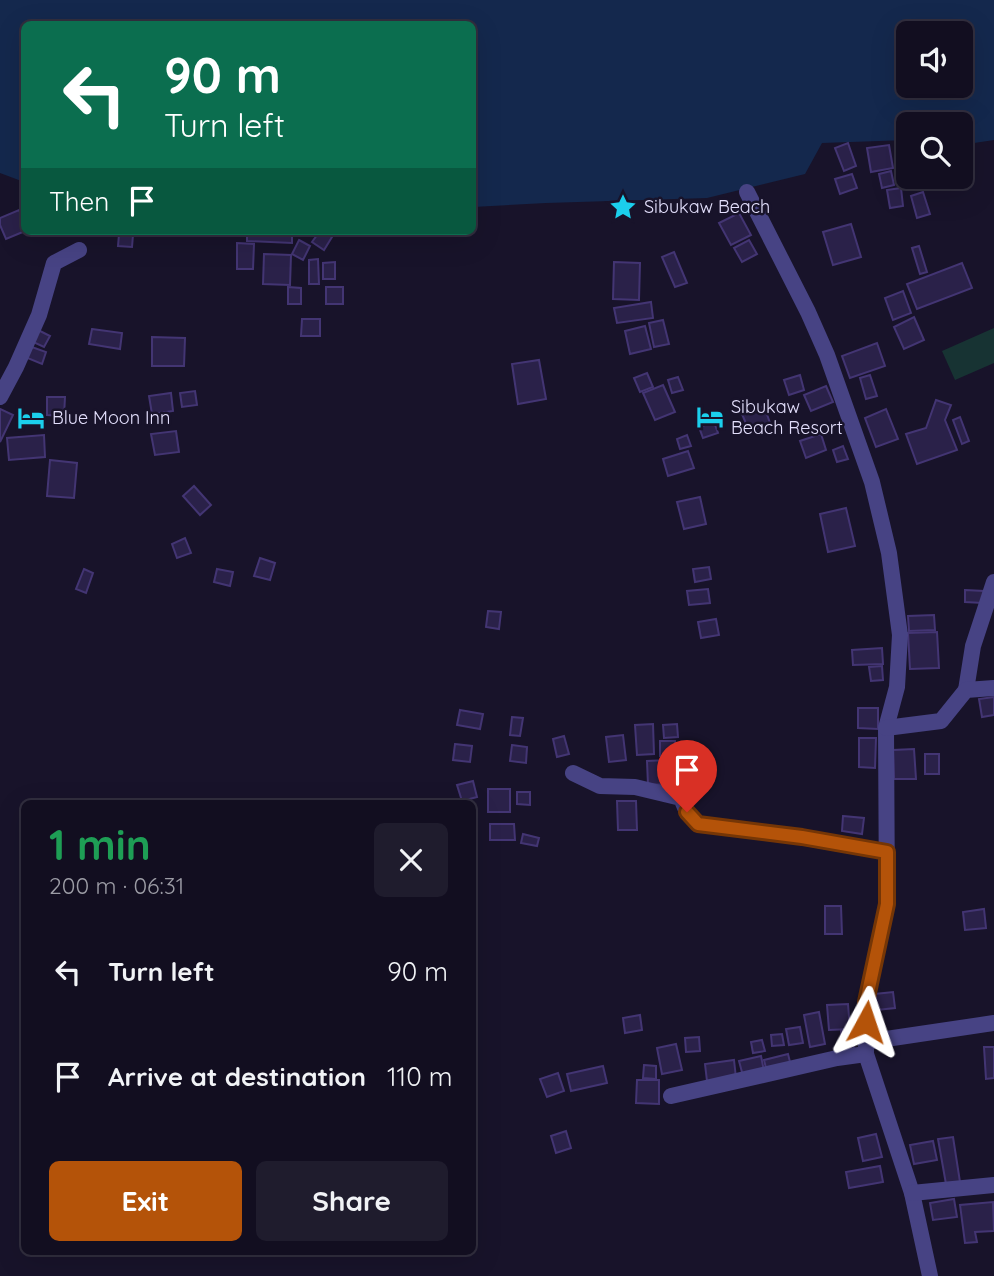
<!DOCTYPE html>
<html lang="en">
<head>
<meta charset="utf-8">
<style>
	body { margin:0; font-family:Quicksand,sans-serif; background:#1f1c2d; color:#f1f3f6; height:100vh; display:flex; flex-direction:column; font-size:26px; white-space:nowrap }
	* { box-sizing:border-box; margin:0 }
	p { font-size:23px; color:#9c9ca5 }
	.icon { flex:none; width:38px; height:38px; fill:none; stroke:currentColor; stroke-width:2; stroke-linecap:round; stroke-linejoin:round }
	.map { position:relative; flex:1; overflow:hidden }
	.details { position:absolute; left:21px; top:800px; width:455px; height:455px; display:flex; flex-direction:column; background:#120e20; border-radius:10px; box-shadow:0 7px 28px #0002,0 0 0 2px #312e3e }
	.details>* { flex:none }
	.guide { position:absolute; left:21px; top:21px; width:455px; height:214px; border-radius:10px; box-shadow:0 7px 28px #0002,0 0 0 2px #312e3e; background:#0b6e4f; color:#fff; overflow:hidden }
	.fabs { position:absolute; left:896px; top:21px; display:grid; gap:14px }
	.fabs a { display:grid; place-items:center; width:77px; height:77px; border-radius:10px; background:#120e20; box-shadow:0 7px 28px #0002,0 0 0 2px #312e3e; font-size:35px }
	.pin { position:absolute; display:grid; place-items:center; width:60px; height:60px; color:#fff; margin:-72px -30px; border-radius:50% 50% 50% 0; rotate:-45deg; box-shadow:0 0 7px #0007 }
	.pin .icon { rotate:45deg }
	.me { position:absolute; width:77px; margin:-38px; rotate:5deg; stroke-linejoin:round; filter:drop-shadow(0 0 5px #0008) }
	.turn { display:flex; align-items:center; gap:24px; height:147px; padding:0 28px; font-size:32px }
	.turn .icon { width:91px; height:91px; stroke-width:2.5 }
	.turn b { display:block; font-size:49px; line-height:60px }
	.then { display:flex; align-items:center; height:66px; padding:0 28px; background:#0003; gap:14px; font-size:26px }
	.round { display:grid; place-items:center; flex:none; width:74px; height:74px; border-radius:10px; background:#1f1c2d }
	.overview { display:flex; align-items:center; justify-content:space-between; height:119px; padding:0 28px }
	h1 { font-size:42px; font-weight:700; line-height:52px; color:#1e9e55 }
	.button { display:flex; gap:14px; margin-top:auto; padding:14px 28px }
	.button a { flex:1; height:80px; border-radius:10px; background:#b45309; color:#fff; font-size:28px; font-weight:700; line-height:80px; text-align:center }
	.button a+a { background:#1f1c2d; color:#f1f3f6 }
	ul { padding:0; list-style:none }
	li { display:flex; align-items:center; gap:21px; height:105px; padding:0 28px }
	li div { flex:1 }
	li b { display:block; font-size:26px }
	li em { font-style:normal }
	.map>svg:first-child { display:block }
	.green { fill:#173333 }
	.water { fill:#14284d; fill-rule:evenodd }
	.building { fill:#2a2149; stroke:#433573; stroke-width:2 }
	.lines { fill:none; stroke-linecap:round; stroke-linejoin:round }
	.minor { stroke:#474384; stroke-width:16 }
	.route-casing { stroke:#753606; stroke-width:18 }
	.route { stroke:#b45309; stroke-width:12 }
	.labels { text-anchor:middle; stroke-width:5; stroke-linejoin:round; paint-order:stroke }
	.poi-label { font-size:18px; fill:#e3dffc; stroke:#18132a; text-anchor:start }
</style>
</head>
<body>
<div class="map">
<svg width="994" height="1276" viewBox="0 0 994 1276">
	<rect width="100%" height="100%" fill="#18132a"/>
	<!-- green -->
	<path class="green" d="M 994,328 L 994,363 L 955,380 L 942,351 Z"/>
	<!-- water -->
	<path class="water" d="M 0,0 L 994,0 L 994,140 L 974,143 L 961,142 L 961,124 L 908,124 L 908,140 L 822,143 L 805,174 L 707,198 L 546,203 L 473,207 L 472,24 L 24,24 L 24,182 L 0,173 ZM 908,33 L 961,33 L 961,86 L 908,86 Z"/>
	<!-- building -->
	<g class="building">
		<path d="M 848,143 L 856,166 L 844,171 L 835,148 Z"/>
		<path d="M 889,145 L 893,168 L 871,172 L 867,148 Z"/>
		<path d="M 891,171 L 894,185 L 882,188 L 879,174 Z"/>
		<path d="M 852,174 L 857,188 L 840,194 L 835,179 Z"/>
		<path d="M 901,188 L 903,206 L 890,208 L 887,190 Z"/>
		<path d="M 923,192 L 930,214 L 917,218 L 911,196 Z"/>
		<path d="M 19,210 L 24,223 L 25,231 L 6,239 L 0,225 L 0,218 Z"/>
		<path d="M 739,213 L 751,235 L 731,245 L 719,223 Z"/>
		<path d="M 851,224 L 861,257 L 833,265 L 823,232 Z"/>
		<path d="M 320,231 L 324,231 L 332,237 L 324,250 L 312,242 Z"/>
		<path d="M 247,233 L 292,235 L 292,243 L 247,241 Z"/>
		<path d="M 119,234 L 133,235 L 132,247 L 118,246 Z"/>
		<path d="M 299,240 L 310,246 L 303,260 L 292,254 Z"/>
		<path d="M 749,240 L 757,254 L 742,262 L 734,248 Z"/>
		<path d="M 237,243 L 254,244 L 253,269 L 237,269 Z"/>
		<path d="M 919,246 L 927,272 L 920,274 L 912,248 Z"/>
		<path d="M 674,252 L 687,283 L 675,287 L 662,257 Z"/>
		<path d="M 264,254 L 291,255 L 290,285 L 263,284 Z"/>
		<path d="M 318,259 L 319,284 L 309,284 L 309,260 Z"/>
		<path d="M 335,262 L 335,279 L 323,279 L 323,263 Z"/>
		<path d="M 614,262 L 640,263 L 639,300 L 613,299 Z"/>
		<path d="M 962,263 L 972,288 L 917,309 L 907,284 Z"/>
		<path d="M 288,287 L 301,288 L 301,304 L 288,304 Z"/>
		<rect x="326" y="287" width="17" height="17"/>
		<path d="M 903,291 L 911,313 L 893,320 L 885,298 Z"/>
		<path d="M 651,302 L 653,318 L 617,323 L 614,308 Z"/>
		<path d="M 914,317 L 924,340 L 904,349 L 894,327 Z"/>
		<path d="M 302,319 L 320,319 L 320,336 L 301,336 Z"/>
		<path d="M 663,320 L 669,344 L 654,347 L 649,323 Z"/>
		<path d="M 645,326 L 651,349 L 630,354 L 625,331 Z"/>
		<path d="M 36,329 L 50,336 L 44,347 L 31,341 Z"/>
		<path d="M 92,329 L 122,333 L 120,349 L 89,344 Z"/>
		<path d="M 152,337 L 185,338 L 184,366 L 152,366 Z"/>
		<path d="M 877,343 L 885,366 L 850,378 L 842,356 Z"/>
		<path d="M 29,346 L 46,352 L 42,364 L 25,357 Z"/>
		<path d="M 539,360 L 546,399 L 518,404 L 512,364 Z"/>
		<path d="M 647,373 L 653,387 L 640,392 L 634,378 Z"/>
		<path d="M 800,375 L 804,390 L 789,395 L 784,380 Z"/>
		<path d="M 870,375 L 877,396 L 866,399 L 860,378 Z"/>
		<path d="M 678,377 L 683,390 L 672,393 L 668,380 Z"/>
		<path d="M 663,385 L 675,412 L 655,420 L 643,393 Z"/>
		<path d="M 826,386 L 833,402 L 811,411 L 804,395 Z"/>
		<path d="M 195,391 L 197,405 L 182,407 L 180,393 Z"/>
		<path d="M 171,393 L 173,411 L 152,414 L 149,396 Z"/>
		<path d="M 47,397 L 65,397 L 64,416 L 47,415 Z"/>
		<path d="M 936,400 L 951,405 L 945,420 L 957,450 L 917,464 L 906,434 L 926,428 Z"/>
		<path d="M 764,406 L 770,423 L 749,431 L 742,414 Z"/>
		<path d="M 0,409 L 13,415 L 0,442 Z"/>
		<path d="M 886,409 L 898,439 L 876,447 L 865,418 Z"/>
		<path d="M 32,413 L 43,413 L 44,424 L 32,424 Z"/>
		<path d="M 960,417 L 969,441 L 962,444 L 953,420 Z"/>
		<path d="M 714,422 L 718,433 L 703,438 L 699,427 Z"/>
		<path d="M 176,431 L 179,452 L 155,455 L 151,434 Z"/>
		<path d="M 821,434 L 826,450 L 806,458 L 800,441 Z"/>
		<path d="M 44,435 L 45,457 L 9,460 L 7,438 Z"/>
		<path d="M 687,435 L 691,446 L 680,449 L 677,439 Z"/>
		<path d="M 843,446 L 848,459 L 837,462 L 833,450 Z"/>
		<path d="M 688,451 L 694,468 L 668,476 L 663,459 Z"/>
		<path d="M 50,460 L 77,463 L 74,498 L 47,496 Z"/>
		<path d="M 194,486 L 211,505 L 200,515 L 183,496 Z"/>
		<path d="M 700,497 L 706,524 L 684,529 L 677,502 Z"/>
		<path d="M 846,508 L 855,546 L 828,552 L 820,514 Z"/>
		<path d="M 185,538 L 191,553 L 177,558 L 172,544 Z"/>
		<path d="M 260,558 L 275,563 L 270,580 L 254,576 Z"/>
		<path d="M 709,567 L 711,579 L 695,582 L 693,569 Z"/>
		<path d="M 84,569 L 93,573 L 86,593 L 76,589 Z"/>
		<path d="M 217,569 L 233,572 L 230,586 L 214,582 Z"/>
		<path d="M 708,589 L 710,603 L 689,605 L 687,591 Z"/>
		<path d="M 965,590 L 984,591 L 983,603 L 965,602 Z"/>
		<path d="M 488,611 L 501,612 L 499,629 L 486,627 Z"/>
		<path d="M 934,615 L 935,630 L 909,631 L 908,616 Z"/>
		<path d="M 716,619 L 719,635 L 701,638 L 698,622 Z"/>
		<path d="M 937,632 L 939,668 L 910,669 L 908,633 Z"/>
		<path d="M 882,648 L 883,664 L 853,665 L 852,650 Z"/>
		<path d="M 882,666 L 883,680 L 871,681 L 869,667 Z"/>
		<path d="M 994,697 L 994,715 L 982,717 L 979,699 Z"/>
		<path d="M 858,708 L 878,708 L 878,729 L 858,728 Z"/>
		<path d="M 460,710 L 483,714 L 480,729 L 457,725 Z"/>
		<path d="M 512,717 L 523,718 L 520,736 L 510,735 Z"/>
		<path d="M 653,724 L 654,754 L 637,755 L 635,725 Z"/>
		<path d="M 677,724 L 678,737 L 664,738 L 663,725 Z"/>
		<path d="M 623,735 L 626,760 L 609,762 L 606,737 Z"/>
		<path d="M 564,736 L 569,754 L 557,757 L 553,739 Z"/>
		<path d="M 859,738 L 876,738 L 875,768 L 859,767 Z"/>
		<rect x="660" y="741" width="15" height="15"/>
		<path d="M 455,744 L 472,746 L 470,762 L 453,760 Z"/>
		<path d="M 512,745 L 527,747 L 526,763 L 510,761 Z"/>
		<path d="M 914,749 L 916,779 L 894,779 L 893,750 Z"/>
		<rect x="925" y="754" width="14" height="20"/>
		<path d="M 668,760 L 669,784 L 648,785 L 647,761 Z"/>
		<path d="M 473,781 L 477,797 L 462,801 L 457,785 Z"/>
		<rect x="488" y="789" width="22" height="23"/>
		<path d="M 517,792 L 530,792 L 530,805 L 517,804 Z"/>
		<path d="M 617,801 L 636,801 L 637,830 L 618,830 Z"/>
		<path d="M 843,816 L 864,818 L 862,834 L 842,831 Z"/>
		<path d="M 490,824 L 514,824 L 515,840 L 490,840 Z"/>
		<path d="M 523,834 L 539,838 L 537,846 L 521,843 Z"/>
		<path d="M 825,906 L 841,906 L 842,934 L 825,934 Z"/>
		<path d="M 984,909 L 986,928 L 965,930 L 963,912 Z"/>
		<path d="M 893,992 L 895,1008 L 877,1010 L 875,994 Z"/>
		<path d="M 848,1004 L 850,1029 L 829,1030 L 827,1005 Z"/>
		<path d="M 819,1012 L 825,1044 L 810,1047 L 804,1015 Z"/>
		<path d="M 640,1015 L 642,1030 L 625,1033 L 623,1018 Z"/>
		<path d="M 800,1027 L 803,1043 L 789,1045 L 786,1029 Z"/>
		<path d="M 841,1031 L 853,1031 L 854,1050 L 842,1051 Z"/>
		<path d="M 782,1034 L 784,1045 L 772,1046 L 771,1035 Z"/>
		<path d="M 699,1037 L 700,1051 L 686,1052 L 685,1038 Z"/>
		<path d="M 762,1040 L 765,1051 L 753,1053 L 751,1042 Z"/>
		<path d="M 676,1044 L 682,1070 L 662,1074 L 657,1048 Z"/>
		<path d="M 984,1047 L 994,1047 L 994,1078 L 986,1079 Z"/>
		<path d="M 788,1054 L 791,1066 L 767,1072 L 764,1060 Z"/>
		<path d="M 761,1056 L 764,1071 L 743,1076 L 739,1061 Z"/>
		<path d="M 734,1060 L 736,1078 L 707,1081 L 705,1064 Z"/>
		<path d="M 644,1065 L 656,1066 L 656,1079 L 643,1078 Z"/>
		<path d="M 603,1066 L 607,1083 L 571,1091 L 567,1074 Z"/>
		<path d="M 558,1073 L 564,1091 L 547,1097 L 540,1079 Z"/>
		<path d="M 637,1080 L 659,1080 L 659,1104 L 636,1103 Z"/>
		<path d="M 566,1131 L 571,1148 L 556,1153 L 551,1136 Z"/>
		<path d="M 876,1134 L 882,1157 L 863,1161 L 858,1138 Z"/>
		<path d="M 953,1137 L 960,1182 L 946,1184 L 938,1139 Z"/>
		<path d="M 933,1141 L 937,1160 L 914,1164 L 910,1145 Z"/>
		<path d="M 880,1166 L 883,1182 L 849,1188 L 846,1172 Z"/>
		<path d="M 954,1199 L 957,1217 L 933,1220 L 930,1203 Z"/>
		<path d="M 993,1202 L 994,1231 L 975,1232 L 977,1242 L 965,1243 L 960,1205 Z"/>
	</g>
	<g class="lines">
		<!-- minor -->
		<g class="minor">
			<path d="M 747,192 L 808,312 L 827,355 L 872,482 L 889,553 L 900,635 L 897,687 L 886,728 L 887,904 L 866,1002 L 866,1054 L 912,1193 L 930,1276"/>
			<path d="M 0,397 L 16,367 L 39,315 L 54,263 L 79,250"/>
			<path d="M 966,690 L 973,646 L 994,582"/>
			<path d="M 886,728 L 941,721 L 966,690 L 994,688"/>
			<path d="M 573,773 L 600,786 L 635,787 L 681,798 L 687,812 L 698,824 L 801,837 L 887,852"/>
			<path d="M 866,1042 L 994,1023"/>
			<path d="M 671,1096 L 837,1058 L 866,1054"/>
			<path d="M 912,1193 L 994,1185"/>
		</g>
	</g>
	<g class="lines">
		<defs>
			<path id="route" d="M 687,812 L 698,824 L 802,837 L 887,852 L 887,904 L 866,1002 L 866,1022"/>
		</defs>
		<!-- route casing -->
		<use href="#route" class="route-casing"/>
		<!-- route -->
		<use href="#route" class="route"/>
	</g>
	<!-- icons -->
	<defs>
		<symbol id="sight-bare" viewBox="-9 -9 18 18"><path d="M0-6L1.8-2.2L6-1.7L2.9 1.2L3.7 5.4L0 3.3L-3.7 5.4L-2.9 1.2L-6-1.7L-1.8-2.2Z" fill="#1bcfec" stroke="#18132a" stroke-width="2.5" paint-order="stroke"/></symbol>
		<symbol id="hotel-bare" viewBox="-9 -9 18 18"><path d="M-6-4.5h1.5V1H6V5H4.5V3h-9V5H-6ZM-4 0a1.8 1.8 0 1 1 3.6 0ZM.5 0V-2.5h3Q6-2.5 6 0Z" fill="#1bcfec" stroke="#18132a" stroke-width="2.5" paint-order="stroke"/></symbol>
	</defs>
	<g fill-rule="evenodd">
		<use href="#sight-bare" x="604" y="188" width="38" height="38"/>
		<use href="#hotel-bare" x="691" y="398" width="38" height="38"/>
		<use href="#hotel-bare" x="12" y="399" width="38" height="38"/>
	</g>
	<g class="labels">
		<!-- poi labels -->
		<g class="poi-label">
			<text x="644" y="213">Sibukaw Beach</text>
			<text x="731" y="413">Sibukaw<tspan x="731" dy="21">Beach Resort</tspan></text>
			<text x="52" y="424">Blue Moon Inn</text>
		</g>
	</g>
</svg>
<div class="fabs">
<a><svg class="icon" aria-label="sound" viewBox="0 0 24 24"><path d="M4 9h4l5-4v14l-5-4H4zM17 9q2 3 0 6"/></svg></a>
<a><svg class="icon" aria-label="search" viewBox="0 0 24 24"><circle cx="10" cy="10" r="6"/><path d="M15 15l6 6"/></svg></a>
</div>
<div class="pin" style="left:687px;top:812px;background:#d93025"><svg class="icon" aria-label="arrive" viewBox="0 0 24 24"><path d="M6 21V4h12l-3 4 3 4H6"/></svg></div>
<svg class="me" style="left:866px;top:1022px" viewBox="-20 -20 40 40"><path d="M0-17L14 15 0 8-14 15z" fill="#b45309" stroke="#fff" stroke-width="4"/></svg>
<div class="guide">
<div class="turn"><svg class="icon" aria-label="left" viewBox="0 0 24 24"><path d="M17 20v-9H6M10 6l-5 5 5 5"/></svg><div><b>90 m</b>Turn left</div></div>
<div class="then">Then<svg class="icon" aria-label="arrive" viewBox="0 0 24 24"><path d="M6 21V4h12l-3 4 3 4H6"/></svg></div>
</div>
<section class="details">
<div class="overview"><div><h1>1 min</h1><p>200 m · 06:31</p></div><a class="round"><svg class="icon" aria-label="close" viewBox="0 0 24 24"><path d="M6 6l12 12M18 6L6 18"/></svg></a></div>
<ul>
<li><svg class="icon" aria-label="left" viewBox="0 0 24 24"><path d="M17 20v-9H6M10 6l-5 5 5 5"/></svg><div><b>Turn left</b></div><em>90 m</em></li>
<li><svg class="icon" aria-label="arrive" viewBox="0 0 24 24"><path d="M6 21V4h12l-3 4 3 4H6"/></svg><div><b>Arrive at destination</b></div><em>110 m</em></li>
</ul>
<div class="button"><a>Exit</a><a>Share</a></div>
</section>
</div>
</body>
</html>
